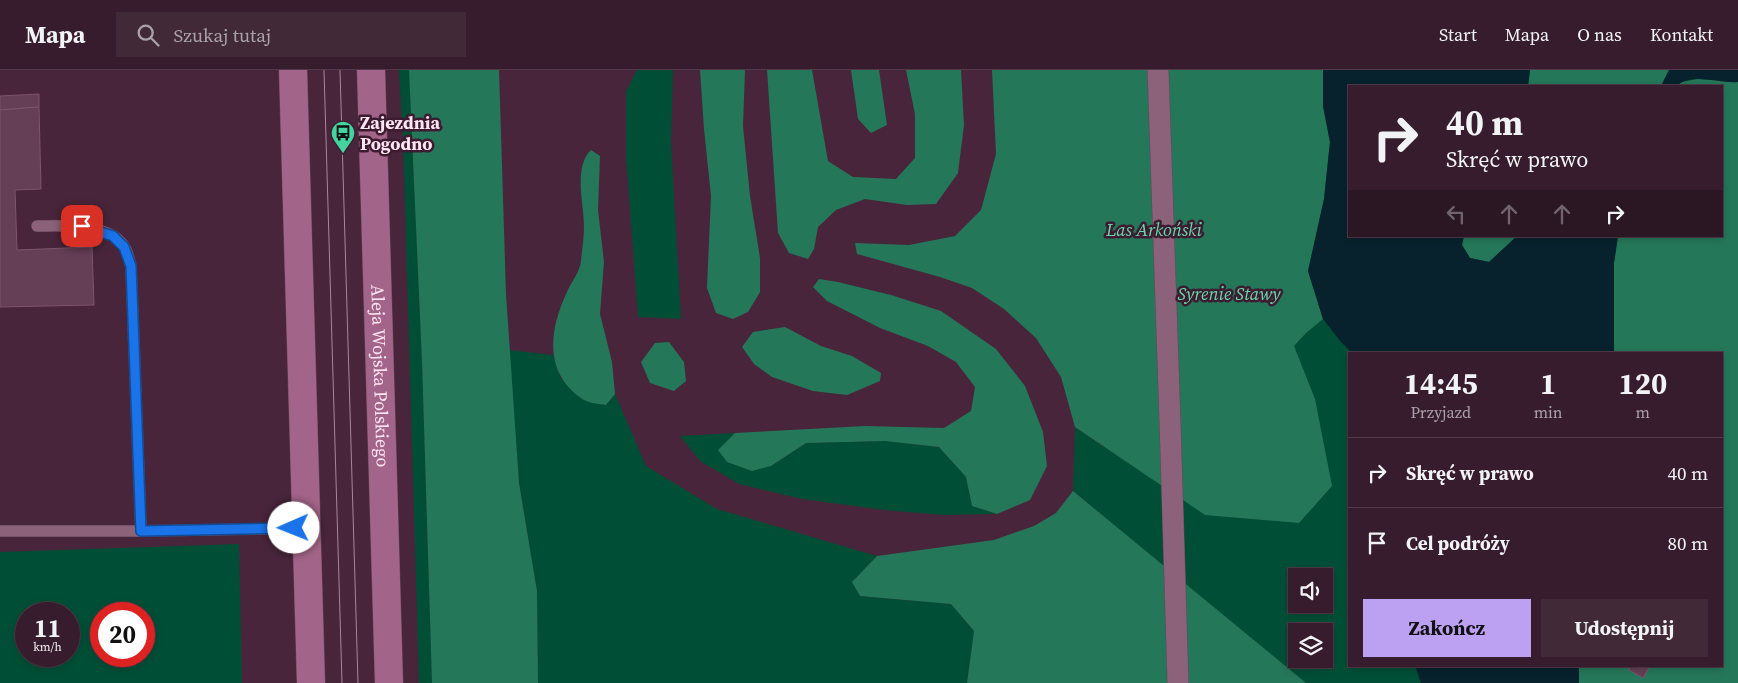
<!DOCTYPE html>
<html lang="pl">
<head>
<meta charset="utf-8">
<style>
	body { margin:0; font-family:"Source Serif 4",serif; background:#412938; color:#f1f3f6; height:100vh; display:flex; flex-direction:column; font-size:19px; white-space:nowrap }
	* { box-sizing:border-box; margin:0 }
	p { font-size:16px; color:#aaa1a9 }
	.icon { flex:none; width:28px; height:28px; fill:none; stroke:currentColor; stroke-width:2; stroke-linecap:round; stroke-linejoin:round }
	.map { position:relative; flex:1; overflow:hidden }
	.side { position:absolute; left:1348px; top:282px; width:375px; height:315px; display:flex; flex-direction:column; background:#361c2c; border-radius:0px; box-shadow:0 2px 8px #0003,0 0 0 1px #503a48 }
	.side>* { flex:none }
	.top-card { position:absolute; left:1348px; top:15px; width:375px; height:152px; border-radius:0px; box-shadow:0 2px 8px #0003,0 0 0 1px #503a48; background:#361c2c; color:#f1f3f6; overflow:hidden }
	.fabs { position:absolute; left:1288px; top:498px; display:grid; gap:10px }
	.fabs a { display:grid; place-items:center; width:45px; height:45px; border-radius:0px; background:#361c2c; box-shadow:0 2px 8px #0003,0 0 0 1px #503a48; font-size:25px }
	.speed { position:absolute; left:15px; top:532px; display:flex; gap:10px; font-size:25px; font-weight:700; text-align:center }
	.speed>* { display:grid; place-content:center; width:65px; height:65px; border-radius:50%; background:#361c2c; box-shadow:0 2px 8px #0003,0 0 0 1px #503a48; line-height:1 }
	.speed small { font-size:12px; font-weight:400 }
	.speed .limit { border:8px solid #d22; background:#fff; color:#111 }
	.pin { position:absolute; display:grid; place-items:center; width:42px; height:42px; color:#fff; margin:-21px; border-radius:10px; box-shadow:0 2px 8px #0006 }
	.me { position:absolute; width:55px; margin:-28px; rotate:269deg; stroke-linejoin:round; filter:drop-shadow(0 0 4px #0008) }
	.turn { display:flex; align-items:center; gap:18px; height:105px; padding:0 15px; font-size:22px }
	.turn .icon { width:65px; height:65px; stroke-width:2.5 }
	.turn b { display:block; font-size:35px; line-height:42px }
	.lanes { display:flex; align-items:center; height:48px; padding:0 15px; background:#0003; justify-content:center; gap:25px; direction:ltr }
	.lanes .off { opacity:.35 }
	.eta { display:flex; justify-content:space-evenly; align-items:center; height:85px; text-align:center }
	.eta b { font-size:30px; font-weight:700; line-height:35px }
	.cta { display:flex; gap:10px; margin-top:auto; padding:10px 15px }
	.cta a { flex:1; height:58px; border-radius:0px; background:#bca0f2; color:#111; font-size:20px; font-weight:700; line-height:58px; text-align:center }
	.cta a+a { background:#412938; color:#f1f3f6 }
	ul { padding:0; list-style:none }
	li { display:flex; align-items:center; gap:15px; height:70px; padding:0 15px; border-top:1px solid #503a48 }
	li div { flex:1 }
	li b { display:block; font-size:19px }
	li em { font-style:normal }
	header { display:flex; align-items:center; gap:30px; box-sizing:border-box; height:70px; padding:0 25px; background:#361c2c; border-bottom:1px solid #503a48 }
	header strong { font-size:24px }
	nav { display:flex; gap:28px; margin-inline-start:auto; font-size:18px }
	.search { width:350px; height:45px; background:#412938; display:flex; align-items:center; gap:12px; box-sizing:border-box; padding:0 18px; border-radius:0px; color:#aaa1a9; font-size:19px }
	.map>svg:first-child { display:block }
	.green { fill:#004e36; fill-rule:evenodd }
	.forest { fill:#257759 }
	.water { fill:#07222c }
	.building { fill:#653f55; stroke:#7d556c }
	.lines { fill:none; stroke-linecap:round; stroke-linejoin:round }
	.lane-casing { stroke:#634457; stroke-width:12 }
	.street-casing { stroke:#634457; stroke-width:22 }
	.secondary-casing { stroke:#634457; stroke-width:29 }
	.lane { stroke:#8b6279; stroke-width:11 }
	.street { stroke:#8b6279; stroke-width:21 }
	.secondary { stroke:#a36489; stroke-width:28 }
	.tram { stroke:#a58798; stroke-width:1 }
	.route-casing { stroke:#114b97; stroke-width:12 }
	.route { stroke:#1a73e8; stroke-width:9 }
	.labels { text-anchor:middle; stroke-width:5; stroke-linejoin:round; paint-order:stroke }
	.poi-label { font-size:18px; font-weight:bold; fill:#fde5f2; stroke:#3d1b30; text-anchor:start }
	.park-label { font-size:18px; font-style:italic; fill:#67d7aa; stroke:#3d1b30 }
	.street-label { font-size:18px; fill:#fde5f2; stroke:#3d1b30 }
</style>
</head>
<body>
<header>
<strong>Mapa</strong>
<div class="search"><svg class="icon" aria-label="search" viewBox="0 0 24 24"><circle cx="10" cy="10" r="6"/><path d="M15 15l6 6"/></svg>Szukaj tutaj</div>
<nav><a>Start</a><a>Mapa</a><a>O nas</a><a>Kontakt</a></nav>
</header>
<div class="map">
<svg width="1738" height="613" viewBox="0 0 1738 613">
	<rect width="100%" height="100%" fill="#48253a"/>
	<!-- green -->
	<g class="green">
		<path d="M 399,0 L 409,0 L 422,292 L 432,613 L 419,613 L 403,70 Z"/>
		<path d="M 637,0 L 673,0 L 671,73 L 681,249 L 638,247 L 626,87 L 626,21 Z"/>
		<path d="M 1084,0 L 1738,0 L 1738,613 L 1114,613 L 1108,450 L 1073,421 L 1075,357 L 1104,377 ZM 1349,16 L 1721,16 L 1721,166 L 1349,166 ZM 1349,284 L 1721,284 L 1721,596 L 1349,596 ZM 1296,506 L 1324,506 L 1324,534 L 1296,534 ZM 1296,561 L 1324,561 L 1324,589 L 1296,589 Z"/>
		<path d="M 509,280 L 553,285 L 561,309 L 606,335 L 615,324 L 646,396 L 717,439 L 877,486 L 852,512 L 860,526 L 951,534 L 974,561 L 967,613 L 538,613 L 537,521 L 519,413 Z"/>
		<path d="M 735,363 L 718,381 L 771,396 L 806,373 L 885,371 L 939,377 L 966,407 L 972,436 L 997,444 L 943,445 L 884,440 L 802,429 L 739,414 L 700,391 L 680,366 Z"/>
		<path d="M 239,474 L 242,613 L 0,613 L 0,482 ZM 26,544 L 69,544 L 69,586 L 26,586 ZM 101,544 L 144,544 L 144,586 L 101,586 Z"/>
	</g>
	<!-- forest -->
	<g class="forest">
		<path d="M 409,0 L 499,0 L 506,224 L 519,413 L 537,521 L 538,613 L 432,613 L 422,292 Z"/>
		<path d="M 700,0 L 745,0 L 743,56 L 750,126 L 760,188 L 760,222 L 748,242 L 733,249 L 716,243 L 707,218 L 711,126 L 704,59 Z"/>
		<path d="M 767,0 L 812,0 L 828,91 L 853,107 L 896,109 L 915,88 L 915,44 L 906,0 L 961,0 L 964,55 L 958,103 L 936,134 L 907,135 L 865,129 L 836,140 L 818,157 L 814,179 L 808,189 L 789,183 L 778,163 Z"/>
		<path d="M 851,0 L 879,0 L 887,55 L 871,63 L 858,49 Z"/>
		<path d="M 992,0 L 1323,0 L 1323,36 L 1330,72 L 1324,129 L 1308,201 L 1323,249 L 1306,263 L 1294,276 L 1315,329 L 1332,416 L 1299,453 L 1205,445 L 1075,357 L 1061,307 L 1036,268 L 1004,239 L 972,218 L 940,207 L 857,184 L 855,173 L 909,175 L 955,166 L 981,140 L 996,84 Z"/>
		<path d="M 1530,0 L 1669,0 L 1661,16 L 1528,16 Z"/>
		<path d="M 1698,9 L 1738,12 L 1738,613 L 1579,613 L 1579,596 L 1721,596 L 1721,284 L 1614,284 L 1614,193 L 1618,166 L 1721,166 L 1721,16 L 1677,16 L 1681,12 Z"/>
		<path d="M 591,80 L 600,86 L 598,140 L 604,192 L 600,244 L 612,292 L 615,324 L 606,335 C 599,334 590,333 584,330 C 543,304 549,260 567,222 C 571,212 580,202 581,191 C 582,180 584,168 584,157 C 584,135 573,97 591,80 Z"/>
		<path d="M 1464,166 L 1517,166 L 1489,192 L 1470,188 L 1462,175 Z"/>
		<path d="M 819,209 L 838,212 L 891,225 L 941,241 L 996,279 L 1025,316 L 1043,362 L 1047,396 L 1030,430 L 997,444 L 972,436 L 966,407 L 939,377 L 885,371 L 806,373 L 771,396 L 752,401 L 727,392 L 718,380 L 735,363 L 865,356 L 944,358 L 971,341 L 975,317 L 956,292 L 928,276 L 880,258 L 827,231 L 813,217 Z"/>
		<path d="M 785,257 L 821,276 L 852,286 L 881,303 L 880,311 L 847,325 L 813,321 L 772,307 L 754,294 L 742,277 L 753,262 Z"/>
		<path d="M 669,272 L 684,292 L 686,311 L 674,321 L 650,313 L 641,292 L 655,273 Z"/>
		<path d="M 1073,421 L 1306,613 L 967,613 L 974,561 L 951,534 L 860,526 L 852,512 L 877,486 L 994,470 L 1034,456 L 1056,443 Z"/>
	</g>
	<!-- water -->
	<g class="water">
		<path d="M 1323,0 L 1530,0 L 1528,16 L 1349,16 L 1349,166 L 1464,166 L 1462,175 L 1470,188 L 1489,192 L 1517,166 L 1618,166 L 1614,193 L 1614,284 L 1353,284 L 1341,272 L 1323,249 L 1308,201 L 1324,129 L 1330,72 L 1323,36 Z"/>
		<path d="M 1669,0 L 1738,0 L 1738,12 C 1720,14 1692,2 1677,16 L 1661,16 Z"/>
		<path d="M 1415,596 L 1579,596 L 1579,613 L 1421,613 Z"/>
	</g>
	<!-- building -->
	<g class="building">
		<path d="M 39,24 L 39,37 L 0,40 L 0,26 Z"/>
		<path d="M 39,37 L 41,119 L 15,120 L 17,180 L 92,177 L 94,235 L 0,237 L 0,40 Z"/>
		<path d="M 1631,596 L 1650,596 L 1643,608 L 1629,600 Z"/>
	</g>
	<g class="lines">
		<defs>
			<g id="lane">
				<path d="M 37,156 C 61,156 111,152 125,178 C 128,183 129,190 131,196 L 141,461"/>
				<path d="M 0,461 L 141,461 L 307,458"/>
			</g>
			<path id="street" d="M 1158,0 L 1170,351 L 1178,613"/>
			<g id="secondary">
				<path d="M 293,0 L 311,613"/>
				<path id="s1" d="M 371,0 L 389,613"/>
			</g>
		</defs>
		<!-- lane casing -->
		<use href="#lane" class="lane-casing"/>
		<!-- street casing -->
		<use href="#street" class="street-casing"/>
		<!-- secondary casing -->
		<use href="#secondary" class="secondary-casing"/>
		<!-- lane -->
		<use href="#lane" class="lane"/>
		<!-- street -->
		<use href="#street" class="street"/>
		<!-- secondary -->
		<use href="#secondary" class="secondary"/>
		<!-- tram -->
		<g class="tram">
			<path d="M 324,0 L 342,613"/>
			<path d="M 340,0 L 358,613"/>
		</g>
	</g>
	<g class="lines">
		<defs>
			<path id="route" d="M 82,156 L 113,166 L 124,177 L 131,196 L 141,461 L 294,458"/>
		</defs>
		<!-- route casing -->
		<use href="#route" class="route-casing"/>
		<!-- route -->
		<use href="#route" class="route"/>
	</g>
	<!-- icons -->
	<defs>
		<symbol id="bus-pin" viewBox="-11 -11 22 30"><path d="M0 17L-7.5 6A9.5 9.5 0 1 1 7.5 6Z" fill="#43d4a0" stroke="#3d1b30"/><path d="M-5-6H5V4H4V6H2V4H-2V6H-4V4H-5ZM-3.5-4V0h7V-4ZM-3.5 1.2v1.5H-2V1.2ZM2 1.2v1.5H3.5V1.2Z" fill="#111"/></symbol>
	</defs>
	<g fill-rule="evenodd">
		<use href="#bus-pin" x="329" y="49" width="28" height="38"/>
	</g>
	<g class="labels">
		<!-- poi labels -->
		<g class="poi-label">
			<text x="360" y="59">Zajezdnia<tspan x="360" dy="21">Pogodno</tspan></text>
		</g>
		<!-- park labels -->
		<g class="park-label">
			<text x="1154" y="166">Las Arkoński</text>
			<text x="1229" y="230">Syrenie Stawy</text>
		</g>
		<!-- street labels -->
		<g class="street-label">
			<text dy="6" stroke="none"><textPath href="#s1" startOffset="306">Aleja Wojska Polskiego</textPath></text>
		</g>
	</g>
</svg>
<div class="fabs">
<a><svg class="icon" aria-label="sound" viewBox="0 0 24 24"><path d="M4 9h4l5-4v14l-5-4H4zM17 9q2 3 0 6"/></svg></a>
<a><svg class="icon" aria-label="layers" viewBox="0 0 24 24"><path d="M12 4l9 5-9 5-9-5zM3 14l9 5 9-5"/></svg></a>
</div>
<div class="speed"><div>11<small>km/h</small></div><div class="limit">20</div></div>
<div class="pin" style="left:82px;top:156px;background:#d93025"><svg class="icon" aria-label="arrive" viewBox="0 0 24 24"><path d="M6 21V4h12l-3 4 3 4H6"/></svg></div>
<svg class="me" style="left:294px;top:458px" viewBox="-20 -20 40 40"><circle r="19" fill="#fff"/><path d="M0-13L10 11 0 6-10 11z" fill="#1a73e8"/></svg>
<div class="top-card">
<div class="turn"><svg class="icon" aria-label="right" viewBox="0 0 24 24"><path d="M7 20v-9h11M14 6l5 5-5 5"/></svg><div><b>40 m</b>Skręć w prawo</div></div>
<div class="lanes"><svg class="icon off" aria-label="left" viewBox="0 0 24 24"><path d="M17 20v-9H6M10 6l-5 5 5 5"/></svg><svg class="icon off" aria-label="ahead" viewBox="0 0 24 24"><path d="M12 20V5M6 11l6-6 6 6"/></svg><svg class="icon off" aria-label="ahead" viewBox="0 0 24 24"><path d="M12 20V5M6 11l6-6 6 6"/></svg><svg class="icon" aria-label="right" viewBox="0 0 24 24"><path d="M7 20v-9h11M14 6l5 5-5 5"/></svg></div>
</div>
<section class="side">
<div class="eta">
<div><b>14:45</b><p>Przyjazd</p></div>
<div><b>1</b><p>min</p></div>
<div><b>120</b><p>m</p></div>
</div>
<ul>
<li><svg class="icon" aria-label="right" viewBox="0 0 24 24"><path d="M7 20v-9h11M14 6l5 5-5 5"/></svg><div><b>Skręć w prawo</b></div><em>40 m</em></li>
<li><svg class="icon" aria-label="arrive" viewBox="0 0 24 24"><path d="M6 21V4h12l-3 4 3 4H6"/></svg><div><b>Cel podróży</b></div><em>80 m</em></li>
</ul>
<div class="cta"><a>Zakończ</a><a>Udostępnij</a></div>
</section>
</div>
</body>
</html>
